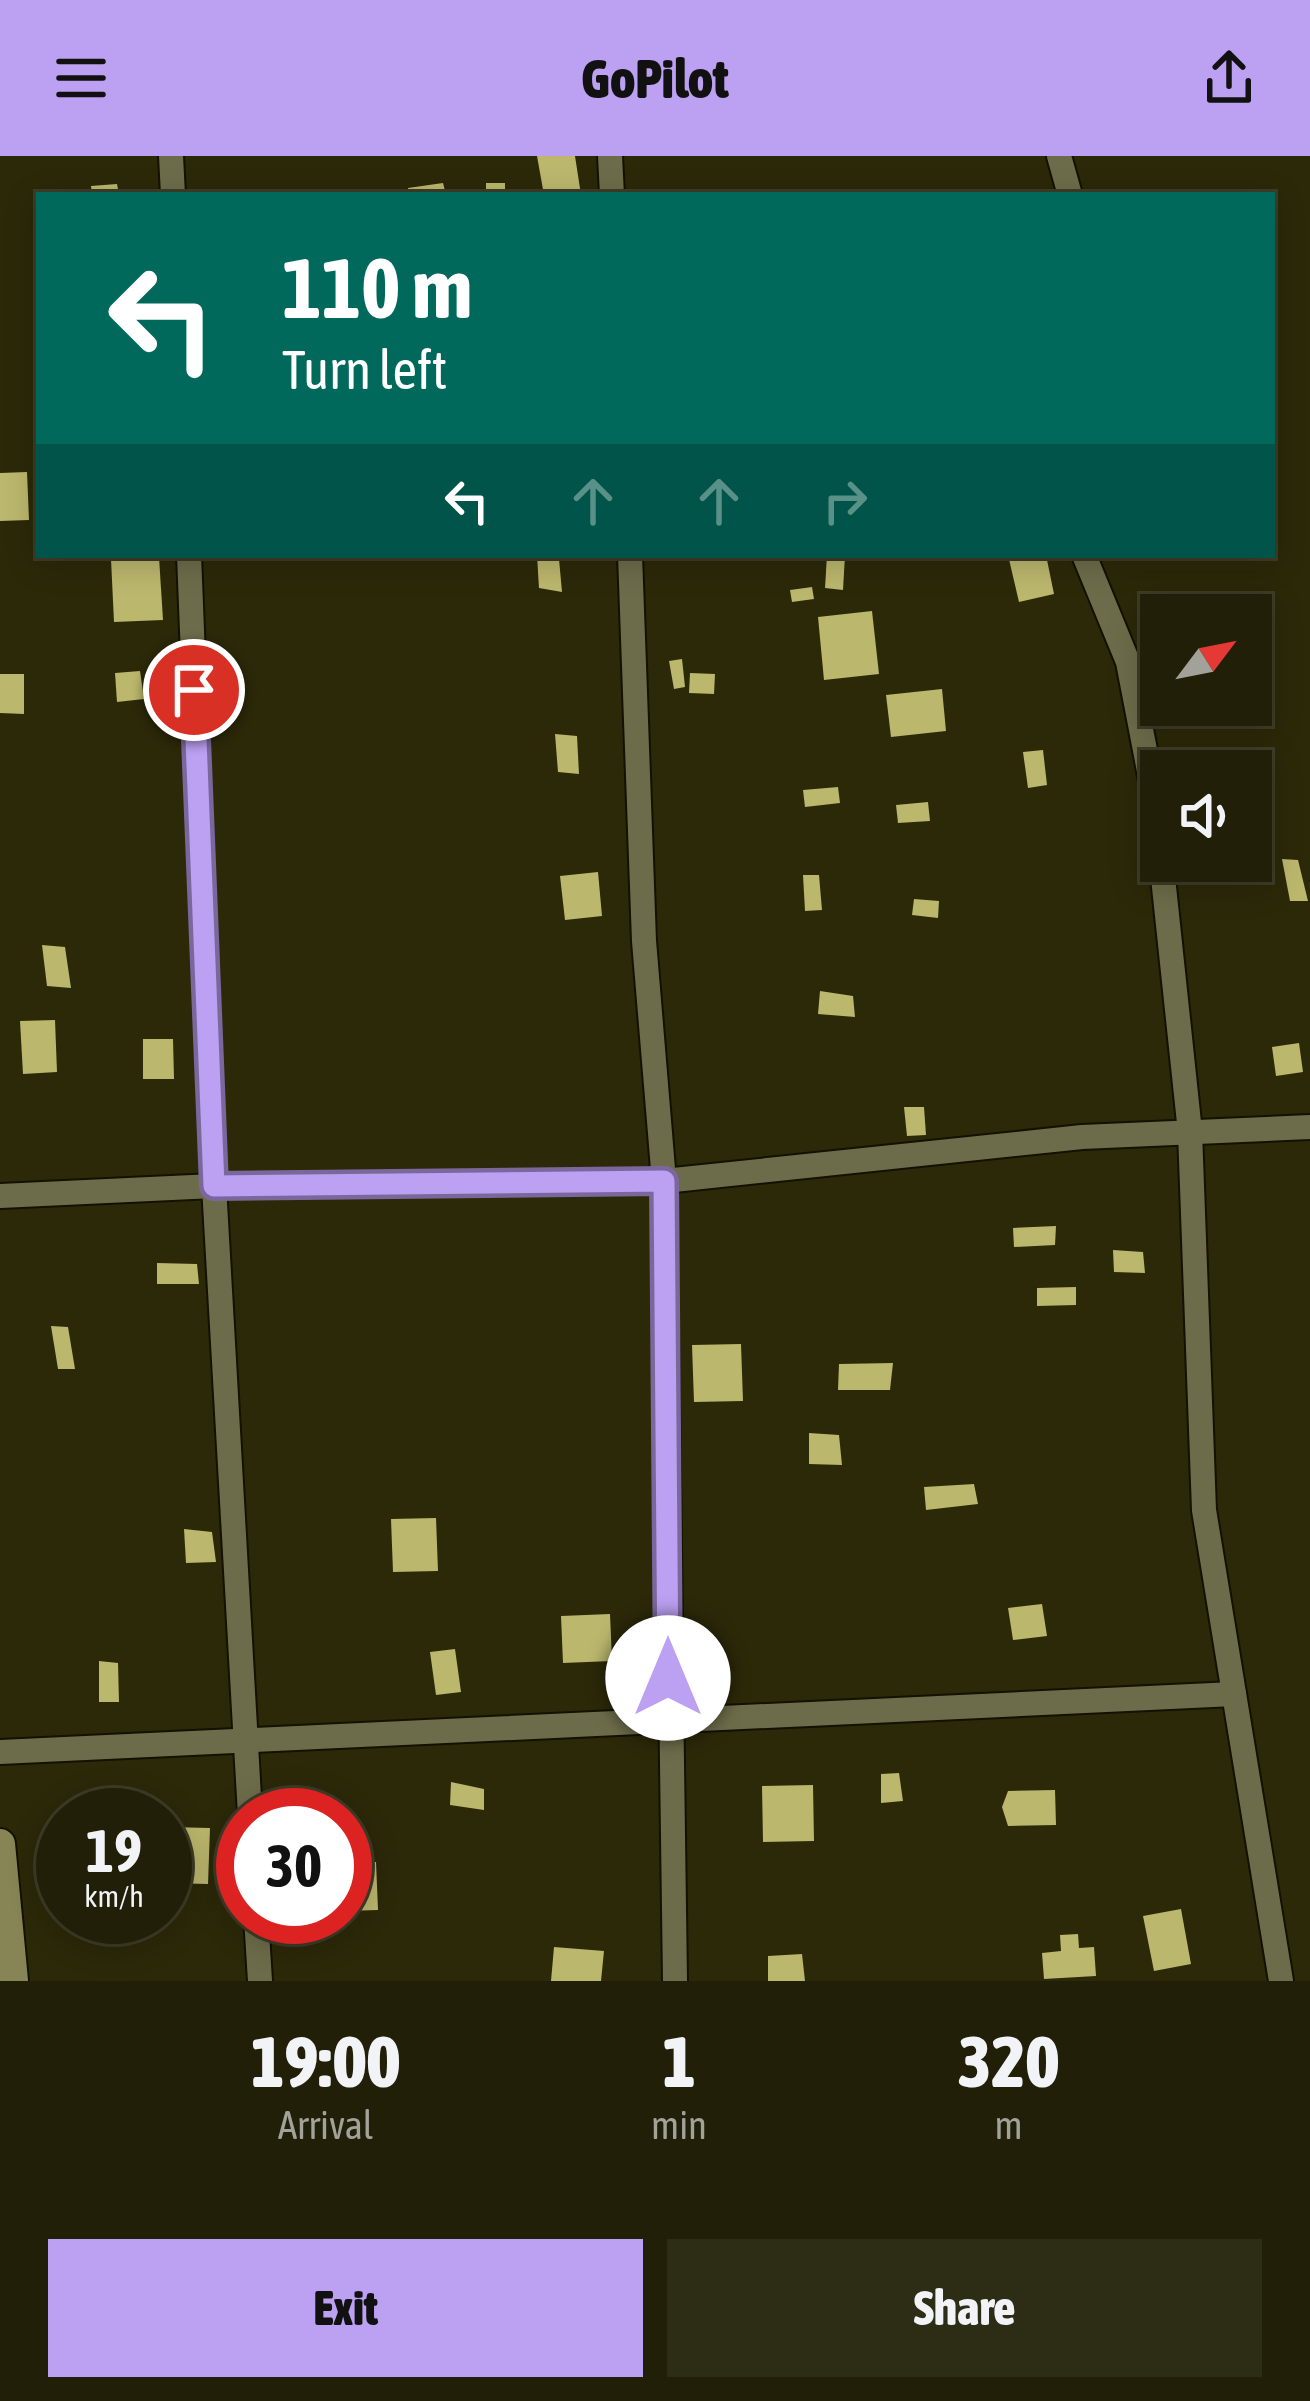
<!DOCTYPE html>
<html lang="en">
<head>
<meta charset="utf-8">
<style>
	body { margin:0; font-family:"Asap Condensed",sans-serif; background:#2d2c15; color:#f1f3f6; height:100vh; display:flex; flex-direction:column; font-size:45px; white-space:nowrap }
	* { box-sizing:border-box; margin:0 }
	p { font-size:39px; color:#a2a29b }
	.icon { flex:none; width:66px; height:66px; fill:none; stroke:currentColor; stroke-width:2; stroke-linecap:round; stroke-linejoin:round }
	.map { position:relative; height:1825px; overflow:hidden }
	.drawer { display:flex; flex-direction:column; background:#211f07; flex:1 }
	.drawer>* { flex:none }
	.guide { position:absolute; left:36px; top:36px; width:1239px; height:366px; border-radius:0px; box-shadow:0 6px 30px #0003,0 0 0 3px #3e3d28; background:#00695c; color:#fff; overflow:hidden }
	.needle { width:78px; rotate:58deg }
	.fabs { position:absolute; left:1140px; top:438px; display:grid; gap:24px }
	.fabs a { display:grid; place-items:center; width:132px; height:132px; border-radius:0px; background:#211f07; box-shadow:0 6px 30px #0003,0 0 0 3px #3e3d28; font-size:60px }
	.speed { position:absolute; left:36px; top:1632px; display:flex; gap:24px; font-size:60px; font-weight:700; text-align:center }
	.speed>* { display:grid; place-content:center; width:156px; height:156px; border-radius:50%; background:#211f07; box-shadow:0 6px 30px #0003,0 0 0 3px #3e3d28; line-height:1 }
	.speed small { font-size:30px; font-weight:400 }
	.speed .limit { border:18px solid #d22; background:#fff; color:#111 }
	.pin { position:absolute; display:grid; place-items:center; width:102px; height:102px; color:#fff; margin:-51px; border:6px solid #fff; border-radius:50%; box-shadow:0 3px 12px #0007 }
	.me { position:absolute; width:132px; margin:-66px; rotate:0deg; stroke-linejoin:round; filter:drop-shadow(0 0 9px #0008) }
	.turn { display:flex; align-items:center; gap:42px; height:252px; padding:0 48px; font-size:54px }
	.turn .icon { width:156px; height:156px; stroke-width:2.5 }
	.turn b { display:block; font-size:84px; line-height:102px }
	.lanes { display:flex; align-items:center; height:114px; padding:0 48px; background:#0003; justify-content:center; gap:60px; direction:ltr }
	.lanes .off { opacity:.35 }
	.eta { display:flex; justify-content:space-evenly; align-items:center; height:204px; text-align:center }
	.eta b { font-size:72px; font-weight:800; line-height:84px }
	.action { display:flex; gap:24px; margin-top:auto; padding:24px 48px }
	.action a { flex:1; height:138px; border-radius:0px; background:#bca0f2; color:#111; font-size:48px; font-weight:800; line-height:138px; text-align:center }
	.action a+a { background:#2d2c15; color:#f1f3f6 }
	header { display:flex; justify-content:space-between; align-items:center; height:156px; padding:0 48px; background:#bca0f2; color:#111; font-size:54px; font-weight:800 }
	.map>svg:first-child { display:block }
	.building { fill:#bbb76d }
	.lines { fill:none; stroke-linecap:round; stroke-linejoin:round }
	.street-casing { stroke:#131200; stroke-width:28 }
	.secondary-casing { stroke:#131200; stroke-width:34 }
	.street { stroke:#6d6c4a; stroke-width:24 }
	.secondary { stroke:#878555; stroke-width:30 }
	.route-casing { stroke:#7a689d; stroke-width:30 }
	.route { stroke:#bca0f2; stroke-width:21 }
</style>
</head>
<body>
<header><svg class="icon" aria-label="menu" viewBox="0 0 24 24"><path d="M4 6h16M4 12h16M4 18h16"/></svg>GoPilot<svg class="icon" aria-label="share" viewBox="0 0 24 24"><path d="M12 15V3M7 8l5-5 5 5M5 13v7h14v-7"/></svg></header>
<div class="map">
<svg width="1310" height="1825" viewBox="0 0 1310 1825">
	<rect width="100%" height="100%" fill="#2c2909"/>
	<!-- building -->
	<g class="building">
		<path d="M 537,0 L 575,0 L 581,39 L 544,39 Z"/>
		<path d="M 443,27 L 446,39 L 409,39 L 408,32 Z"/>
		<rect x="486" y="27" width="19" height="12"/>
		<path d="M 117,28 L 119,39 L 92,39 L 91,30 Z"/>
		<path d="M 27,316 L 29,364 L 0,365 L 0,317 Z"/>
		<path d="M 537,399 L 559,403 L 562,436 L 539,432 Z"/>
		<path d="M 827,399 L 845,399 L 843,434 L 825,432 Z"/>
		<path d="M 1008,399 L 1046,399 L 1054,438 L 1019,446 Z"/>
		<path d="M 159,401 L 163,464 L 114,466 L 111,403 Z"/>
		<path d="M 812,431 L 814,443 L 792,446 L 790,434 Z"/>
		<path d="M 1166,454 L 1161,475 L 1139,477 L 1137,456 Z"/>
		<path d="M 872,455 L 879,518 L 824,524 L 818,461 Z"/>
		<path d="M 682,503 L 685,531 L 674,533 L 669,505 Z"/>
		<path d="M 140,515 L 144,543 L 117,546 L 115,517 Z"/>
		<path d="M 690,517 L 715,518 L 714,538 L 689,537 Z"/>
		<path d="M 0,518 L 24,518 L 24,558 L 0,557 Z"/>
		<path d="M 942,533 L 946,575 L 891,581 L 886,539 Z"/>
		<path d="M 555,578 L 577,580 L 579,618 L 558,616 Z"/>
		<path d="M 1043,594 L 1047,629 L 1028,632 L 1023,596 Z"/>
		<path d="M 838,631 L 840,647 L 805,651 L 803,634 Z"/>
		<path d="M 928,646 L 930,665 L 898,667 L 896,649 Z"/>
		<path d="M 1282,703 L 1298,704 L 1308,745 L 1290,745 Z"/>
		<path d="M 598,716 L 602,760 L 565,764 L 560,720 Z"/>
		<path d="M 803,719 L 819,719 L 822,754 L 805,755 Z"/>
		<path d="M 914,743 L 939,745 L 938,762 L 912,759 Z"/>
		<path d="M 42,789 L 65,791 L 71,832 L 47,830 Z"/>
		<path d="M 820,835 L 853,840 L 855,861 L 818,858 Z"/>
		<path d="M 55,864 L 57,916 L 23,918 L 20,865 Z"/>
		<path d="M 143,883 L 173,883 L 174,923 L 143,923 Z"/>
		<path d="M 1299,887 L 1303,916 L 1276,920 L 1272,891 Z"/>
		<path d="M 904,951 L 924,951 L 926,979 L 907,980 Z"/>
		<path d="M 1056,1070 L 1055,1089 L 1014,1091 L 1013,1072 Z"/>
		<path d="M 1113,1094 L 1143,1096 L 1145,1117 L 1114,1116 Z"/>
		<path d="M 157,1107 L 197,1108 L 199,1128 L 157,1128 Z"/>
		<path d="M 1076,1131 L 1076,1149 L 1037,1150 L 1037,1132 Z"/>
		<path d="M 51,1170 L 68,1171 L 75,1213 L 58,1213 Z"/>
		<path d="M 741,1188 L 743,1245 L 694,1246 L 692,1189 Z"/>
		<path d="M 893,1207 L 890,1234 L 838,1234 L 839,1208 Z"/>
		<path d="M 809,1277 L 839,1279 L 842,1309 L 809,1308 Z"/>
		<path d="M 974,1328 L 978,1348 L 926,1354 L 924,1331 Z"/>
		<path d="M 436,1362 L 438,1415 L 393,1416 L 391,1363 Z"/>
		<path d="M 184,1373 L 212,1376 L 216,1406 L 186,1407 Z"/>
		<path d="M 1042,1448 L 1047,1480 L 1013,1484 L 1008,1452 Z"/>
		<path d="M 610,1458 L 612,1505 L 563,1507 L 561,1460 Z"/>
		<path d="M 455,1493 L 461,1536 L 436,1539 L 430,1496 Z"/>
		<path d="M 99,1505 L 118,1507 L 119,1546 L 99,1546 Z"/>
		<path d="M 899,1617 L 903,1645 L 881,1647 L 881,1618 Z"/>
		<path d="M 451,1626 L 484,1633 L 484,1654 L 450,1649 Z"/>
		<path d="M 813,1629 L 814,1685 L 763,1686 L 762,1630 Z"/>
		<path d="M 1055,1634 L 1056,1669 L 1008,1670 L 1002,1651 L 1008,1635 Z"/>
		<path d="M 168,1671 L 210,1672 L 208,1728 L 168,1727 Z"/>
		<path d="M 376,1706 L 378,1754 L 345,1755 L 345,1707 Z"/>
		<path d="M 1181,1753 L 1191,1808 L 1154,1815 L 1143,1760 Z"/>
		<path d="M 1078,1778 L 1079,1792 L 1094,1791 L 1096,1820 L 1044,1823 L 1042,1797 L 1061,1795 L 1060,1779 Z"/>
		<path d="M 554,1791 L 604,1795 L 601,1825 L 551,1825 Z"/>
		<path d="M 802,1798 L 805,1825 L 768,1825 L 768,1800 Z"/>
	</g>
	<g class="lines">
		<defs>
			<g id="street">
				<path d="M 171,0 L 173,39"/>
				<path d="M 610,0 L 612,39"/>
				<path d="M 1059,0 L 1070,39"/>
				<path d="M 189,399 L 214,1030 L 250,1659"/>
				<path d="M 630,399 L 644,785 L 664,1025 L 675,1825"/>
				<path d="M 1084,399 L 1128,506 L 1155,646 L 1190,976 L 1204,1354 L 1281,1825"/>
				<path d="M 0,1040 L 214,1030 L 664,1025 L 1082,981 L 1310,971"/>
				<path d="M 0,1596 L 1234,1538"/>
				<path d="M 256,1761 L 260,1825"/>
			</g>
			<path id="secondary" d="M 0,1688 L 13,1825"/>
		</defs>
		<!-- street casing -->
		<use href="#street" class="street-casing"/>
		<!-- secondary casing -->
		<use href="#secondary" class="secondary-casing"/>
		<!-- street -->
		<use href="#street" class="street"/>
		<!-- secondary -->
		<use href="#secondary" class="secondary"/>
	</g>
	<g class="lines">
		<defs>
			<path id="route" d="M 194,534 L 214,1030 L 664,1025 L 668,1522"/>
		</defs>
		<!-- route casing -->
		<use href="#route" class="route-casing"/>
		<!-- route -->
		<use href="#route" class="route"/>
	</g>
</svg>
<div class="fabs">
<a><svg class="needle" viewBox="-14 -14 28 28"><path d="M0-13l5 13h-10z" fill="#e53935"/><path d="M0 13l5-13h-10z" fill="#a2a29b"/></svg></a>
<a><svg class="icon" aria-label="sound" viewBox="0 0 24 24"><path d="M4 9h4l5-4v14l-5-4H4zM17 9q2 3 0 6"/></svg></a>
</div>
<div class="speed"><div>19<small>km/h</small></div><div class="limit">30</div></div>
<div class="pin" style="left:194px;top:534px;background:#d93025"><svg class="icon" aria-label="arrive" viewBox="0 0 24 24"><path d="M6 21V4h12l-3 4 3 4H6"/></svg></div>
<svg class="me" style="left:668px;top:1522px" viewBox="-20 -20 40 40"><circle r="19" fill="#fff"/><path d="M0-13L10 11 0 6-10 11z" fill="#bca0f2"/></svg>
<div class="guide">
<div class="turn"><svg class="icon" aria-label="left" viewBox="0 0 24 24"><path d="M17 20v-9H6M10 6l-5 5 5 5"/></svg><div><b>110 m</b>Turn left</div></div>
<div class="lanes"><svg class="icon" aria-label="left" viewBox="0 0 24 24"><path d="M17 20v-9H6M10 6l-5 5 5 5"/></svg><svg class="icon off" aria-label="ahead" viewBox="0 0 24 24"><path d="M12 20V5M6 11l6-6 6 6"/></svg><svg class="icon off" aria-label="ahead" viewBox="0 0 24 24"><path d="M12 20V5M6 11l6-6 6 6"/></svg><svg class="icon off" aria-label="right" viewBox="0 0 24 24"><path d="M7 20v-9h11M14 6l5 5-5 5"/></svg></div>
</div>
</div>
<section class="drawer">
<div class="eta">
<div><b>19:00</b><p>Arrival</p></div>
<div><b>1</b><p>min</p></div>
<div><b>320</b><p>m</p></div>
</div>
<div class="action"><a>Exit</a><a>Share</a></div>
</section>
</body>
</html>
